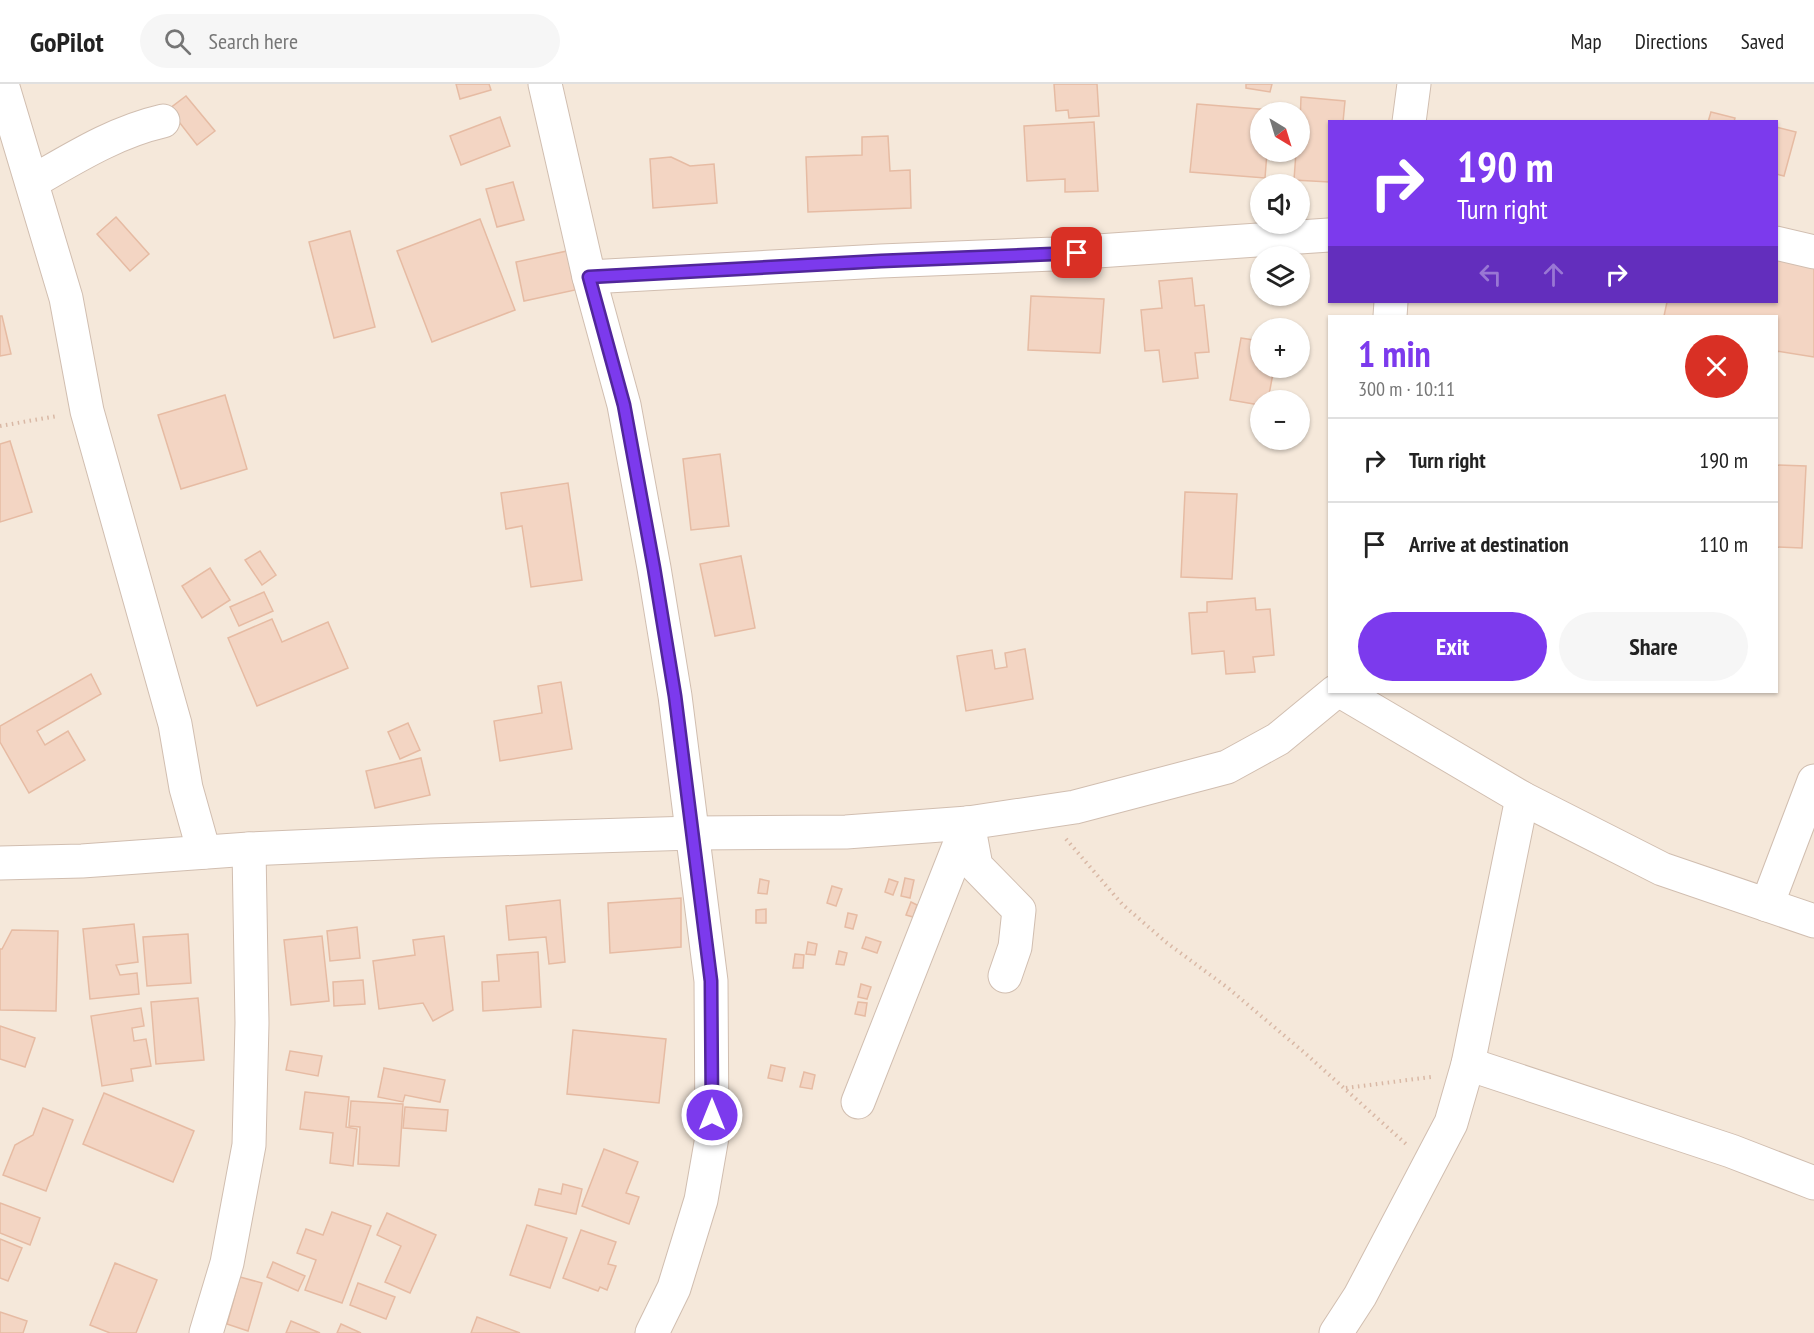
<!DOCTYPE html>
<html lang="en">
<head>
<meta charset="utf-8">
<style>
	body { margin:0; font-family:"PT Sans Narrow",sans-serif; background:#f6f6f6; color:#222; height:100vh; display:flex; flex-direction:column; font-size:22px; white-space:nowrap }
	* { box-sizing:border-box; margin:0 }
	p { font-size:20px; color:#767676 }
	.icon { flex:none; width:33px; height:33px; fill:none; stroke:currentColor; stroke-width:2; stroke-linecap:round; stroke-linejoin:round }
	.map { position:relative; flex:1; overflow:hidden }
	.side { position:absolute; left:1328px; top:231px; width:450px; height:378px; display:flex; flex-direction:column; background:#fff; border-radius:0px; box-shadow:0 2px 4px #0004 }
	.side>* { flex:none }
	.hud { position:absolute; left:1328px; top:36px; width:450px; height:183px; border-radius:0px; box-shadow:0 2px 4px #0004; background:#7c3aed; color:#fff; overflow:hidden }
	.needle { width:39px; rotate:142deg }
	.tools { position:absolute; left:1250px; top:18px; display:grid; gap:12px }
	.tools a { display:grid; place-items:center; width:60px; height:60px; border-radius:50%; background:#fff; box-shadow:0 2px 4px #0004; font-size:30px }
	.pin { position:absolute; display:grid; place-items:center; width:51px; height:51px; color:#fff; margin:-26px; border-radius:12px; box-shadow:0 3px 9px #0006 }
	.me { position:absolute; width:66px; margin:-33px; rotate:0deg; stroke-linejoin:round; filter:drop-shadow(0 0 4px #0008) }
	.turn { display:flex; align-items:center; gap:21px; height:126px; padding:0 30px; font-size:27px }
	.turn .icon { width:78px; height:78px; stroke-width:2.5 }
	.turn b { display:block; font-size:42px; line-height:51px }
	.lanes { display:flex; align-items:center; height:57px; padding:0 30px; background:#0003; justify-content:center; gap:30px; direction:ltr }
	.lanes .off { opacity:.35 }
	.round { display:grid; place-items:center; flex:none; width:63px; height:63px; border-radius:32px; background:#f6f6f6 }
	.headline { display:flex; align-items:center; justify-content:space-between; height:102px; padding:0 30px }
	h1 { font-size:36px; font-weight:800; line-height:45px; color:#7c3aed }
	.primary-button { display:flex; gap:12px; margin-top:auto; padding:12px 30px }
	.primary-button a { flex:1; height:69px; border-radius:36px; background:#7c3aed; color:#fff; font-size:24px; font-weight:800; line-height:69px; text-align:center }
	.primary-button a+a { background:#f6f6f6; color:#222 }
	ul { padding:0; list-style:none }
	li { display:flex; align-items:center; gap:18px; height:84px; padding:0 30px; border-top:2px solid #e0e0e0 }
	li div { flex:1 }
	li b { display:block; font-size:22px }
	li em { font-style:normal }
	header { display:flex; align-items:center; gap:36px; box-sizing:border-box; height:84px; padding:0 30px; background:#fff; border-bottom:2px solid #e0e0e0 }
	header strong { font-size:28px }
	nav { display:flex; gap:33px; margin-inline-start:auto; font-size:21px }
	.search { width:420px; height:54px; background:#f6f6f6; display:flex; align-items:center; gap:15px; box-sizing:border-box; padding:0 21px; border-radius:33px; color:#767676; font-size:22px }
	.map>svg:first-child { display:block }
	.residential { fill:#f5e8da; fill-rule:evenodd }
	.building { fill:#f3d5c3; stroke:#e6bba3; stroke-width:1.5 }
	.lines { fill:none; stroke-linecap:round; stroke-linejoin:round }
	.minor-casing { stroke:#d1beb0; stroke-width:35 }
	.path { stroke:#d9b8a5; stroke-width:4; stroke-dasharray:1.5 4.5; stroke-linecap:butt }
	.minor { stroke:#fff; stroke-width:33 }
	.route-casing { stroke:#51269a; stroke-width:15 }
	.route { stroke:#7c3aed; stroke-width:10 }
</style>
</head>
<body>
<header>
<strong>GoPilot</strong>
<div class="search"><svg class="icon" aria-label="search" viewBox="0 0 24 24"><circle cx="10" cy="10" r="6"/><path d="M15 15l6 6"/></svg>Search here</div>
<nav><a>Map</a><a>Directions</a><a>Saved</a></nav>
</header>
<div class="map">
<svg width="1814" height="1249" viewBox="0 0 1814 1249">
	<rect width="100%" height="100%" fill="#fdf6ec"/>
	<!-- residential -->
	<path class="residential" d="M 0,0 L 1814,0 L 1814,1249 L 0,1249 ZM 1260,28 L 1299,28 L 1299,68 L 1260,68 ZM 1329,38 L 1776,38 L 1776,218 L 1329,218 ZM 1260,100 L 1299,100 L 1299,140 L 1260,140 ZM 1260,172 L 1299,172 L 1299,212 L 1260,212 ZM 1329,232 L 1776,232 L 1776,608 L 1329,608 ZM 1260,244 L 1299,244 L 1299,284 L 1260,284 ZM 1260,316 L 1299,316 L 1299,356 L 1260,356 Z"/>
	<!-- building -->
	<g class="building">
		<path d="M 456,0 L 489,0 L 491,6 L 460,15 Z"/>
		<path d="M 1054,0 L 1097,0 L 1099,32 L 1069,34 L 1068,26 L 1056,27 Z"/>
		<path d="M 1246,0 L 1272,0 L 1270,8 L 1246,4 Z"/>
		<path d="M 186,12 L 215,47 L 197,61 L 169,25 Z"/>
		<path d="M 1301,13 L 1345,17 L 1343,38 L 1329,38 L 1329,98 L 1294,96 L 1296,68 L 1299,68 Z"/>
		<path d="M 1197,20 L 1271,26 L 1271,28 L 1260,28 L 1260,68 L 1267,68 L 1265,94 L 1190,88 Z"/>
		<path d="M 1711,28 L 1735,34 L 1734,38 L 1708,38 Z"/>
		<path d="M 500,33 L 510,62 L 461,81 L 450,52 Z"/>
		<path d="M 1094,38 L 1098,107 L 1065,108 L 1065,95 L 1027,97 L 1024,42 Z"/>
		<path d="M 1776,43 L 1796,48 L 1784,92 L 1776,90 Z"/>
		<path d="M 888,52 L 890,87 L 910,86 L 911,124 L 808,128 L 806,73 L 862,71 L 862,53 Z"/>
		<path d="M 671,73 L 690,82 L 714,80 L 717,119 L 653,124 L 650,75 Z"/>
		<path d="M 513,98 L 524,136 L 497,143 L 486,105 Z"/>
		<path d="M 116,133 L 149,170 L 130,187 L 97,150 Z"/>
		<path d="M 480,135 L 515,226 L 432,258 L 397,167 Z"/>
		<path d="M 350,147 L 375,243 L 334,254 L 309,158 Z"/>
		<path d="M 567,167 L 575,206 L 524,217 L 516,178 Z"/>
		<path d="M 1776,173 L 1814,179 L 1814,273 L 1776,267 L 1776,232 L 1664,232 L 1667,218 L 1776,218 Z"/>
		<path d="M 1192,194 L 1195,222 L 1204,221 L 1209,268 L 1195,269 L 1198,294 L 1163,298 L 1159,266 L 1145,267 L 1141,226 L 1162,224 L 1159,197 Z"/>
		<path d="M 1031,212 L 1104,215 L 1100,269 L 1028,266 Z"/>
		<path d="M 0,232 L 2,232 L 11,270 L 0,272 Z"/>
		<path d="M 1241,254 L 1260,257 L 1260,284 L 1274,284 L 1268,316 L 1260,316 L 1260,321 L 1230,316 Z"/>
		<path d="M 225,311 L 247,385 L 181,405 L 158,331 Z"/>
		<path d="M 10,357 L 32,428 L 0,438 L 0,360 Z"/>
		<path d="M 720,370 L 729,442 L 691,446 L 683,375 Z"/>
		<path d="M 1776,381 L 1806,382 L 1802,464 L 1776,463 Z"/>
		<path d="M 568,399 L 582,496 L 531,503 L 522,442 L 506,445 L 501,409 Z"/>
		<path d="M 1185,408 L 1237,410 L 1232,495 L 1181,493 Z"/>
		<path d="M 260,467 L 276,491 L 262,501 L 245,476 Z"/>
		<path d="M 741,472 L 755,544 L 715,552 L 700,480 Z"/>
		<path d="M 210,484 L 230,516 L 202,534 L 182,502 Z"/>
		<path d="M 264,508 L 273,527 L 239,542 L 230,523 Z"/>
		<path d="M 1255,514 L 1256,526 L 1270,525 L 1274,571 L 1253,573 L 1255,588 L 1226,590 L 1224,567 L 1192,570 L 1189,529 L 1207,528 L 1207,518 Z"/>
		<path d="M 272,535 L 282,558 L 328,538 L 348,584 L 257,622 L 228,554 Z"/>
		<path d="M 1025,565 L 1033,615 L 966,627 L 957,572 L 992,566 L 995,585 L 1007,583 L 1005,569 Z"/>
		<path d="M 91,590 L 101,610 L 37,647 L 45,661 L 68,647 L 85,676 L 29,709 L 0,658 L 0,642 Z"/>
		<path d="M 561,598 L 572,665 L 500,677 L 494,637 L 542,629 L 538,602 Z"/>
		<path d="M 408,639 L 420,666 L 400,675 L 388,648 Z"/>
		<path d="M 421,674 L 430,711 L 375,724 L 366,687 Z"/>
		<path d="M 905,794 L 914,796 L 910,814 L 901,812 Z"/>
		<path d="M 760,795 L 769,797 L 767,810 L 758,809 Z"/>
		<path d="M 889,795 L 898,798 L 893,811 L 885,808 Z"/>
		<path d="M 832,802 L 842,805 L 836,822 L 827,819 Z"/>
		<path d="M 681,814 L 681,863 L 610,869 L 608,819 Z"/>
		<path d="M 560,816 L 565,878 L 549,880 L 546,853 L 509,856 L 506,822 Z"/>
		<path d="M 911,818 L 917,821 L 913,833 L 906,831 Z"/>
		<path d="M 766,825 L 766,839 L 756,839 L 756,826 Z"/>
		<path d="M 848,829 L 857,831 L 853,845 L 845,843 Z"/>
		<path d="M 134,840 L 138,878 L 116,881 L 120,891 L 137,889 L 139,910 L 90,915 L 83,845 Z"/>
		<path d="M 357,843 L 360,874 L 330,877 L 327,847 Z"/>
		<path d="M 12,846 L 58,847 L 56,927 L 0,926 L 0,865 L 2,865 Z"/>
		<path d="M 188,850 L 191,899 L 147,902 L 143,853 Z"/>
		<path d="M 322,852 L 329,917 L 291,921 L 284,856 Z"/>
		<path d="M 444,852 L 453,926 L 433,937 L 423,919 L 379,925 L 373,877 L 415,871 L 413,856 Z"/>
		<path d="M 866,853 L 881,858 L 877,869 L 862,864 Z"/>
		<path d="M 808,858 L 817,860 L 815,871 L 806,870 Z"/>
		<path d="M 839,867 L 847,869 L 844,881 L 836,880 Z"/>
		<path d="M 538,868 L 541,923 L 483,927 L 482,898 L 499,897 L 497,871 Z"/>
		<path d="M 795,870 L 804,871 L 803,884 L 793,884 Z"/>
		<path d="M 363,896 L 365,920 L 334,922 L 333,898 Z"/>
		<path d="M 861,900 L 871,903 L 867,915 L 858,913 Z"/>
		<path d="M 198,914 L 204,976 L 156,980 L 151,918 Z"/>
		<path d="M 858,918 L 867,919 L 865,932 L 855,930 Z"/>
		<path d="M 141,924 L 144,942 L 132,944 L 134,957 L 146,955 L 151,982 L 131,985 L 133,997 L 102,1002 L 91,932 Z"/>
		<path d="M 0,942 L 35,954 L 25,983 L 0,975 Z"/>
		<path d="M 573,946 L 666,955 L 659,1019 L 567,1010 Z"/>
		<path d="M 290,967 L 322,972 L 318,992 L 286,986 Z"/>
		<path d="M 771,981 L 785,984 L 782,997 L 768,994 Z"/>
		<path d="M 384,984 L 445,996 L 440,1018 L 405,1011 L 403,1018 L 378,1013 Z"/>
		<path d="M 804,988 L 815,991 L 812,1005 L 800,1003 Z"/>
		<path d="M 305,1008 L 349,1013 L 346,1043 L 357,1045 L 353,1082 L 330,1079 L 333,1049 L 300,1045 Z"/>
		<path d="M 104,1009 L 194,1047 L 173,1098 L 83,1060 Z"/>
		<path d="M 351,1017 L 403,1020 L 399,1082 L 358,1080 L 360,1043 L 349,1042 Z"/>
		<path d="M 405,1023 L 448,1026 L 446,1047 L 403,1044 Z"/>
		<path d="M 43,1024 L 73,1036 L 46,1107 L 3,1091 L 15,1061 L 33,1051 Z"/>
		<path d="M 604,1065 L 638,1078 L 626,1109 L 639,1113 L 629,1140 L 582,1122 Z"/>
		<path d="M 563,1100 L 582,1105 L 576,1130 L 535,1121 L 539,1105 L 561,1110 Z"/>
		<path d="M 0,1119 L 40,1134 L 30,1161 L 0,1149 Z"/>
		<path d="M 332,1128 L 371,1142 L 342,1219 L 305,1206 L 316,1176 L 297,1169 L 306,1145 L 323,1151 Z"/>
		<path d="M 387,1129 L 436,1151 L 410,1209 L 385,1198 L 401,1162 L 377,1151 Z"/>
		<path d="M 527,1141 L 567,1154 L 550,1204 L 510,1191 Z"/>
		<path d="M 581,1146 L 616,1158 L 608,1180 L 616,1182 L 607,1206 L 600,1203 L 598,1207 L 563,1194 Z"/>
		<path d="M 0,1155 L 22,1164 L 8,1197 L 0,1194 Z"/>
		<path d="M 273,1178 L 305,1192 L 298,1207 L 267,1193 Z"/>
		<path d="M 115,1179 L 157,1196 L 136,1249 L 110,1249 L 90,1241 Z"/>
		<path d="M 240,1193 L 262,1199 L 248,1247 L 227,1240 Z"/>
		<path d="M 358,1199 L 395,1213 L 386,1235 L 350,1221 Z"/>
		<path d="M 0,1228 L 27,1237 L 23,1249 L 0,1249 Z"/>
		<path d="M 477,1233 L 520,1249 L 471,1249 Z"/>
		<path d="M 291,1237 L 320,1249 L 286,1249 Z"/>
		<path d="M 341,1240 L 361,1249 L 337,1249 Z"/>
	</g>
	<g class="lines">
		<defs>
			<g id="minor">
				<path d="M 2,0 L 66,214 L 87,327 L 175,640 L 186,704 L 204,768"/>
				<path d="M 545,0 L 589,193 L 624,321 L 654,484 L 675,612 L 711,897 L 712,1053 L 701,1116 L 674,1204 L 652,1249"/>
				<path d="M 1409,38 L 1414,0"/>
				<path d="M 32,98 C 74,74 115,48 163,37"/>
				<path d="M 1776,159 L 1814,168"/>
				<path d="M 589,193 L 881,177 L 1054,170 L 1329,151"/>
				<path d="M 1390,232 L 1391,218"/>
				<path d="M 1342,608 L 1522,714 L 1662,785 L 1814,837"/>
				<path d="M 968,739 L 976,782 L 1019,826 L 1015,863 L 1005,892"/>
				<path d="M 0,779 L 82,777 L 249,765 L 430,757 L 693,749 L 846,748 L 968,739 L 1075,723 L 1227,683 L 1278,655 L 1335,608"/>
				<path d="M 1767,821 L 1814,697"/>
				<path d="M 1468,980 L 1731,1067 L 1814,1099"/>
				<path d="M 858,1018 L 968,739"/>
				<path d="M 206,1249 L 227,1179 L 249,1061 L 252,939 L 249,765"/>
				<path d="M 1336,1249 L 1360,1212 L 1451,1039 L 1468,980 L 1522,714"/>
			</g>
		</defs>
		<!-- minor casing -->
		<use href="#minor" class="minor-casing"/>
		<!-- path -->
		<g class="path">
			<path d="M 0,342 L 57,332"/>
			<path d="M 1066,755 L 1122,820 L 1167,859 L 1228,904 L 1306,970 L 1406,1060"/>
			<path d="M 1346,1004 L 1431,993"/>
		</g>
		<!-- minor -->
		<use href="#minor" class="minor"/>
	</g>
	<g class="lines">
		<defs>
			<path id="route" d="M 712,1031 L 711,897 L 675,612 L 654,484 L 624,321 L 589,193 L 881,177 L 1077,169"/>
		</defs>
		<!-- route casing -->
		<use href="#route" class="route-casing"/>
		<!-- route -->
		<use href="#route" class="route"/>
	</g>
</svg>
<div class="tools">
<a><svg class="needle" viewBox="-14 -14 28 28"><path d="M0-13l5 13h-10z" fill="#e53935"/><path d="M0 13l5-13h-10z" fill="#767676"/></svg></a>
<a><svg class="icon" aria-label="sound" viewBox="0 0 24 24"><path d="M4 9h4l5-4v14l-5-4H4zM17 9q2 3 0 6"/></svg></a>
<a><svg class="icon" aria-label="layers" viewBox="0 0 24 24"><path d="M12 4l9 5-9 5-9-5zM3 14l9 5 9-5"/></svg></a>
<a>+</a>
<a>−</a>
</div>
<div class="pin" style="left:1077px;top:169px;background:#d93025"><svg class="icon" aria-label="arrive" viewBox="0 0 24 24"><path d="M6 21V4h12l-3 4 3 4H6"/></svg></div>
<svg class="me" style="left:712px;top:1031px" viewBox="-20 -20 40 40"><circle r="17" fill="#7c3aed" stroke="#fff" stroke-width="3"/><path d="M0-11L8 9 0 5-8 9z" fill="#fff"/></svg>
<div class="hud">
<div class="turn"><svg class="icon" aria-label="right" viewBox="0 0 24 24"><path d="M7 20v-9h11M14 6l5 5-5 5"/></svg><div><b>190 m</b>Turn right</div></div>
<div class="lanes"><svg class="icon off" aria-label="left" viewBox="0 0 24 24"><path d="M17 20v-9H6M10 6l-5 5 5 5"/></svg><svg class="icon off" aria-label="ahead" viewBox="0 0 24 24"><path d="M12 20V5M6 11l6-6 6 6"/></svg><svg class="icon" aria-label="right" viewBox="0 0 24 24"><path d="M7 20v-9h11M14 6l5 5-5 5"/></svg></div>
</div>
<section class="side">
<div class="headline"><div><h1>1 min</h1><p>300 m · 10:11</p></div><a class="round" style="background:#d93025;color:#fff"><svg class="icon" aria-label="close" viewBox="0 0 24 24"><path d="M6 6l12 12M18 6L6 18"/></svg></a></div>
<ul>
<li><svg class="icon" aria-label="right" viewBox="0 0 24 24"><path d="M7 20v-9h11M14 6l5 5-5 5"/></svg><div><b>Turn right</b></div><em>190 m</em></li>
<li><svg class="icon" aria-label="arrive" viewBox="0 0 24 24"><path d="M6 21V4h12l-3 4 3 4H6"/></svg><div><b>Arrive at destination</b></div><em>110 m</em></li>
</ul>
<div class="primary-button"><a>Exit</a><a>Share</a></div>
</section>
</div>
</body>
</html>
